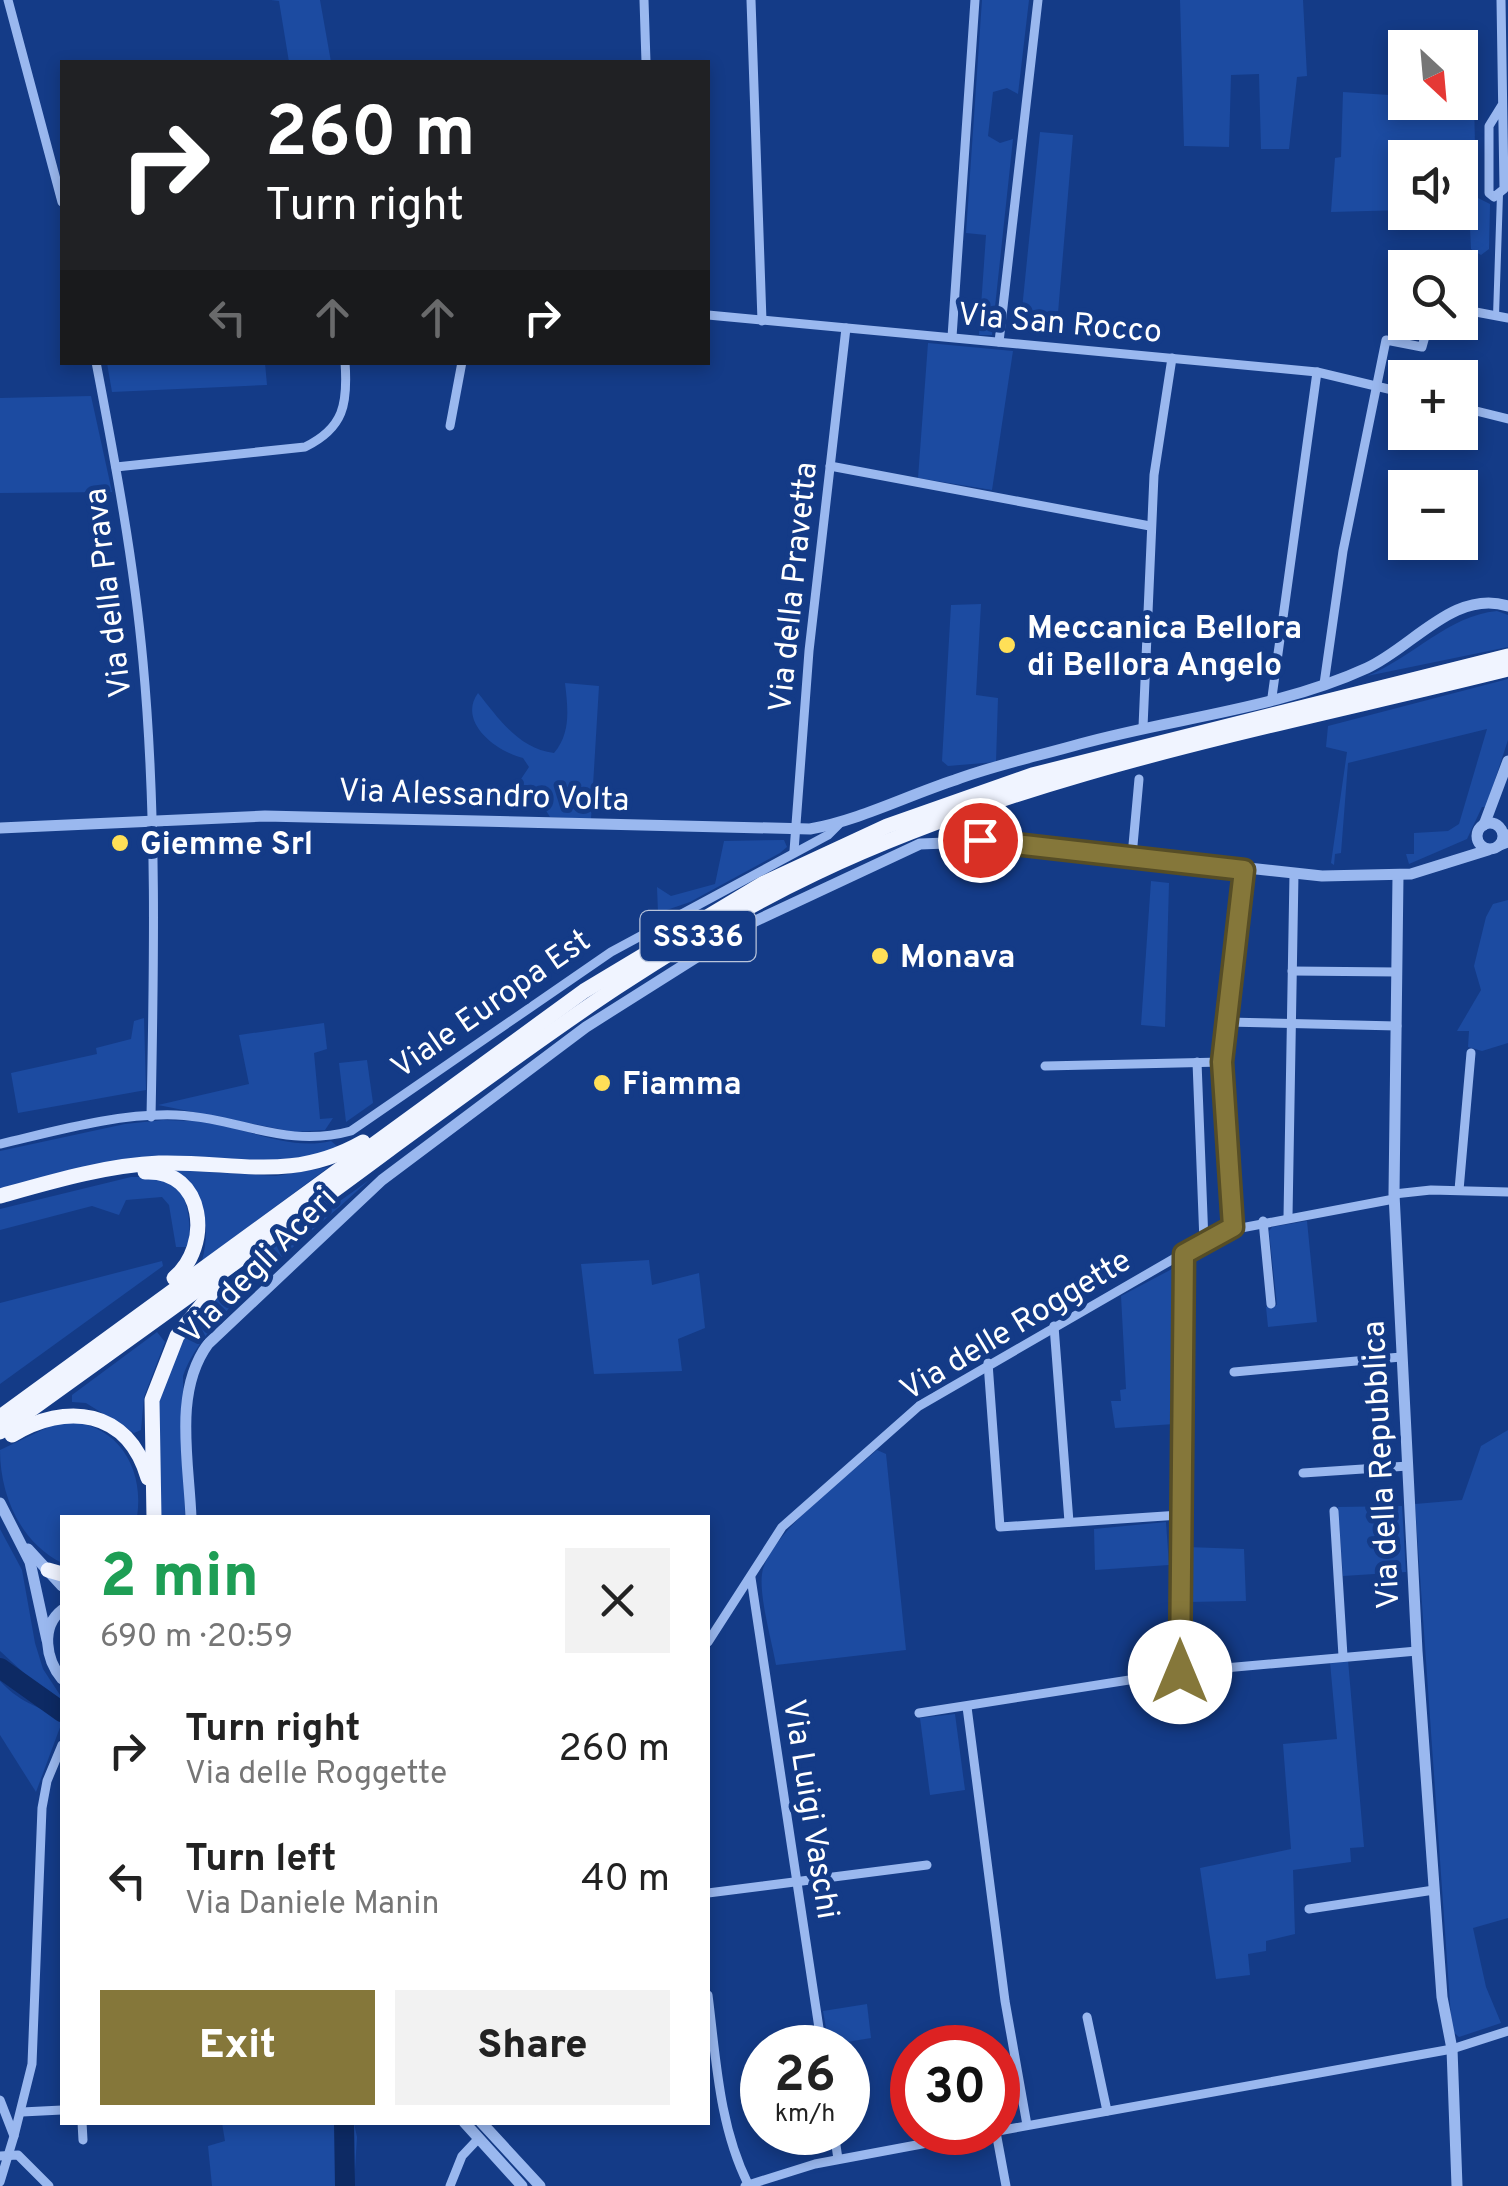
<!DOCTYPE html>
<html lang="en">
<head>
<meta charset="utf-8">
<style>
	body { margin:0; font-family:Overpass,sans-serif; background:#f2f2f2; color:#222; height:100vh; display:flex; flex-direction:column; font-size:38px; white-space:nowrap }
	* { box-sizing:border-box; margin:0 }
	p { font-size:32px; color:#767676 }
	.icon { flex:none; width:55px; height:55px; fill:none; stroke:currentColor; stroke-width:2; stroke-linecap:round; stroke-linejoin:round }
	.map { position:relative; flex:1; overflow:hidden }
	.sheet { position:absolute; left:60px; top:1515px; width:650px; height:610px; display:flex; flex-direction:column; background:#fff; border-radius:0px; box-shadow:0 5px 15px #0003 }
	.sheet>* { flex:none }
	.guide { position:absolute; left:60px; top:60px; width:650px; height:305px; border-radius:0px; box-shadow:0 5px 15px #0003; background:#202124; color:#fff; overflow:hidden }
	.needle { width:65px; rotate:154deg }
	.fabs { position:absolute; left:1388px; top:30px; display:grid; gap:20px }
	.fabs a { display:grid; place-items:center; width:90px; height:90px; border-radius:0px; background:#fff; box-shadow:0 5px 15px #0003; font-size:50px }
	.speed { position:absolute; left:740px; top:2025px; display:flex; gap:20px; font-size:50px; font-weight:700; text-align:center }
	.speed>* { display:grid; place-content:center; width:130px; height:130px; border-radius:50%; background:#fff; box-shadow:0 5px 15px #0003; line-height:1 }
	.speed small { font-size:25px; font-weight:400 }
	.speed .limit { border:15px solid #d22; background:#fff; color:#111 }
	.pin { position:absolute; display:grid; place-items:center; width:85px; height:85px; color:#fff; margin:-42px; border:5px solid #fff; border-radius:50%; box-shadow:0 2px 10px #0007 }
	.me { position:absolute; width:110px; margin:-55px; rotate:0deg; stroke-linejoin:round; filter:drop-shadow(0 0 8px #0008) }
	.turn { display:flex; align-items:center; gap:35px; height:210px; padding:0 40px; font-size:45px }
	.turn .icon { width:130px; height:130px; stroke-width:2.5 }
	.turn b { display:block; font-size:70px; line-height:85px }
	.lanes { display:flex; align-items:center; height:95px; padding:0 40px; background:#0003; justify-content:center; gap:50px; direction:ltr }
	.lanes .off { opacity:.35 }
	.round { display:grid; place-items:center; flex:none; width:105px; height:105px; border-radius:0px; background:#f2f2f2 }
	.summary { display:flex; align-items:center; justify-content:space-between; height:170px; padding:0 40px }
	h1 { font-size:60px; font-weight:800; line-height:75px; color:#1e9e55 }
	.cta { display:flex; gap:20px; margin-top:auto; padding:20px 40px }
	.cta a { flex:1; height:115px; border-radius:0px; background:#85773a; color:#fff; font-size:40px; font-weight:800; line-height:115px; text-align:center }
	.cta a+a { background:#f2f2f2; color:#222 }
	ul { padding:0; list-style:none }
	li { display:flex; align-items:center; gap:30px; height:130px; padding:0 40px }
	li div { flex:1 }
	li b { display:block; font-size:38px }
	li em { font-style:normal }
	.map>svg:first-child { display:block }
	.green { fill:#1c4ba1 }
	.lines { fill:none; stroke-linecap:round; stroke-linejoin:round }
	.river { stroke:#0d2a64; stroke-width:20 }
	.pedestrian { stroke:#9ab8ef; stroke-width:6 }
	.minor { stroke:#9ab8ef; stroke-width:9 }
	.tertiary { stroke:#9ab8ef; stroke-width:11 }
	.trunk { stroke:#f0f4ff; stroke-width:15 }
	.route-casing { stroke:#564d26; stroke-width:25 }
	.route { stroke:#85773a; stroke-width:18 }
	.poi-dot { fill:#ffdf57; stroke:#143b87; stroke-width:4 }
	.labels { text-anchor:middle; stroke-width:10; stroke-linejoin:round; paint-order:stroke }
	.shield { fill:#143b87; stroke:#b8c4db; stroke-width:2.5 }
	.shield-label { font-size:30px; font-weight:bold; fill:#fff }
	.street-label { font-size:32px; fill:#fff; stroke:#143b87 }
	.poi-label { font-size:32px; font-weight:bold; fill:#fff; stroke:#143b87; text-anchor:start }
</style>
</head>
<body>
<div class="map">
<svg width="1508" height="2186" viewBox="0 0 1508 2186">
	<rect width="100%" height="100%" fill="#143b87"/>
	<!-- green -->
	<g class="green">
		<path d="M 271,0 L 320,0 L 331,62 L 289,62 L 279,1 Z"/>
		<path d="M 982,0 L 1029,0 L 1018,94 L 1007,88 L 993,92 L 988,136 L 1000,143 L 1013,139 L 992,335 L 979,335 L 986,235 L 966,233 Z"/>
		<path d="M 1180,0 L 1303,0 L 1307,76 L 1297,77 L 1289,149 L 1261,149 L 1259,74 L 1231,75 L 1229,147 L 1184,146 Z"/>
		<path d="M 1343,92 L 1405,96 L 1405,102 L 1474,100 L 1476,190 L 1478,198 L 1490,204 L 1489,249 L 1481,255 L 1471,249 L 1470,228 L 1453,213 L 1460,212 L 1460,158 L 1405,158 L 1405,210 L 1331,212 L 1335,158 L 1341,157 Z"/>
		<path d="M 1040,132 L 1073,135 L 1058,313 L 1038,328 L 1020,329 Z"/>
		<path d="M 928,343 L 1013,351 L 992,490 L 918,478 Z"/>
		<path d="M 107,363 L 265,363 L 267,385 L 112,392 Z"/>
		<path d="M 91,396 L 112,492 L 0,493 L 0,398 Z"/>
		<path d="M 981,604 L 976,695 L 998,698 L 996,762 L 948,766 L 942,761 L 951,605 Z"/>
		<path d="M 1497,611 L 1508,615 L 1508,647 L 1367,676 C 1414,657 1447,616 1497,611 Z"/>
		<path d="M 1508,679 L 1508,740 L 1486,807 L 1482,807 L 1467,839 L 1409,864 L 1406,854 L 1414,854 L 1414,833 L 1448,831 L 1459,824 L 1487,729 L 1348,763 L 1341,853 L 1335,854 L 1334,865 L 1331,863 L 1347,752 L 1326,747 L 1328,726 Z"/>
		<path d="M 565,683 L 599,686 L 591,819 L 550,817 L 545,809 L 516,800 L 515,788 L 529,767 L 523,758 C 497,752 457,722 478,693 C 499,719 519,749 554,753 C 571,733 568,709 565,683 Z"/>
		<path d="M 784,840 L 787,847 L 780,853 L 690,902 L 658,913 L 657,887 L 671,896 L 715,884 L 724,841 Z"/>
		<path d="M 1151,881 L 1169,883 L 1165,1027 L 1141,1025 Z"/>
		<path d="M 1508,900 L 1508,1043 L 1482,1051 L 1468,1047 L 1469,1031 L 1457,1031 L 1481,990 L 1474,966 L 1486,917 L 1493,904 Z"/>
		<path d="M 144,1018 L 146,1090 L 18,1113 L 11,1073 L 97,1054 L 96,1048 L 131,1039 L 134,1021 Z"/>
		<path d="M 324,1023 L 327,1049 L 314,1053 L 320,1119 L 333,1118 L 325,1130 L 294,1132 L 158,1105 L 249,1084 L 239,1035 Z"/>
		<path d="M 367,1060 L 373,1103 L 346,1122 L 339,1063 Z"/>
		<path d="M 163,1120 C 182,1121 202,1120 220,1125 C 258,1133 293,1150 331,1141 L 338,1147 L 296,1161 L 198,1160 L 0,1191 L 0,1151 L 125,1124 Z"/>
		<path d="M 329,1167 L 202,1261 C 212,1221 203,1198 174,1170 L 276,1176 Z"/>
		<path d="M 131,1177 C 186,1175 190,1199 190,1247 L 176,1247 L 169,1205 L 162,1197 L 126,1200 L 119,1215 L 92,1206 L 0,1230 L 0,1209 Z"/>
		<path d="M 369,1180 C 318,1229 205,1312 183,1376 L 185,1517 L 158,1518 C 166,1478 150,1435 160,1395 C 187,1292 289,1240 369,1180 Z"/>
		<path d="M 1307,1221 L 1317,1322 L 1268,1327 L 1266,1307 L 1277,1305 L 1269,1231 L 1272,1227 Z"/>
		<path d="M 649,1260 L 652,1285 L 699,1273 L 705,1328 L 678,1339 L 682,1371 L 594,1374 L 581,1264 Z"/>
		<path d="M 162,1261 L 163,1266 L 0,1384 L 0,1303 Z"/>
		<path d="M 1172,1269 L 1176,1270 L 1174,1424 L 1115,1428 L 1111,1401 L 1121,1401 L 1120,1390 L 1126,1389 L 1121,1296 Z"/>
		<path d="M 157,1332 L 165,1342 L 144,1397 L 141,1430 L 134,1433 L 86,1403 L 72,1402 L 72,1395 Z"/>
		<path d="M 59,1422 C 115,1419 145,1466 137,1517 L 62,1518 L 62,1563 C 20,1542 0,1495 0,1450 Z"/>
		<path d="M 1508,1430 L 1508,1918 L 1473,1928 L 1486,1987 L 1501,2023 L 1459,2037 L 1452,2031 L 1415,1504 L 1462,1500 L 1481,1446 Z"/>
		<path d="M 877,1450 L 886,1454 L 906,1650 L 776,1665 C 772,1641 759,1597 762,1574 C 767,1535 848,1476 877,1450 Z"/>
		<path d="M 1402,1506 L 1406,1572 L 1343,1576 L 1338,1507 Z"/>
		<path d="M 1166,1522 L 1169,1565 L 1095,1570 L 1094,1529 Z"/>
		<path d="M 0,1529 L 22,1570 L 35,1643 L 43,1669 L 62,1698 L 62,1708 L 0,1651 Z"/>
		<path d="M 1187,1547 L 1244,1549 L 1246,1601 L 1187,1602 Z"/>
		<path d="M 1348,1660 L 1364,1847 L 1350,1848 L 1351,1862 L 1293,1870 L 1295,1934 L 1266,1941 L 1266,1951 L 1248,1954 L 1250,1975 L 1216,1979 L 1200,1868 L 1291,1849 L 1283,1744 L 1337,1739 L 1330,1662 Z"/>
		<path d="M 0,1681 C 24,1707 40,1704 62,1722 L 36,1792 L 0,1735 Z"/>
		<path d="M 955,1714 L 965,1790 L 930,1795 L 920,1718 Z"/>
		<path d="M 867,2004 L 871,2038 L 829,2045 L 823,2011 Z"/>
		<path d="M 222,2123 L 354,2123 L 357,2137 L 354,2186 L 212,2186 L 208,2146 L 225,2141 Z"/>
	</g>
	<g class="lines">
		<!-- river -->
		<g class="river">
			<path d="M 0,1668 L 62,1712"/>
			<path d="M 344,2122 L 345,2186"/>
		</g>
		<!-- pedestrian -->
		<path class="pedestrian" d="M 1496,316 L 1500,194"/>
		<!-- minor -->
		<g class="minor">
			<path d="M 8,0 L 62,202"/>
			<path d="M 644,0 L 646,62"/>
			<path d="M 751,0 L 762,321"/>
			<path d="M 1501,0 L 1504,189 L 1494,197 L 1489,193 L 1489,126 L 1502,105"/>
			<path d="M 1460,309 L 1508,318"/>
			<path d="M 708,315 L 1317,372 L 1405,393"/>
			<path d="M 952,337 L 975,0"/>
			<path d="M 999,342 L 1038,0"/>
			<path d="M 96,362 C 115,461 134,562 143,662 C 157,814 154,965 151,1117"/>
			<path d="M 1460,407 L 1508,419"/>
			<path d="M 450,426 L 462,362"/>
			<path d="M 830,466 L 1150,526"/>
			<path d="M 116,467 L 305,447 C 344,428 348,404 345,362"/>
			<path d="M 1324,684 L 1343,551 L 1386,340 L 1422,347 L 1429,322"/>
			<path d="M 1272,697 L 1317,372"/>
			<path d="M 1143,727 L 1154,475 L 1172,358"/>
			<path d="M 1503,833 L 1508,834"/>
			<path d="M 1500,846 L 1508,843"/>
			<path d="M 794,851 L 809,651 L 846,328"/>
			<path d="M 1132,856 L 1139,779"/>
			<path d="M 1292,971 L 1397,972"/>
			<path d="M 1227,1022 L 1397,1026"/>
			<path d="M 1197,1062 L 1204,1242"/>
			<path d="M 1045,1066 L 1222,1062"/>
			<path d="M 0,1144 C 56,1131 118,1113 176,1115 C 240,1118 286,1149 351,1131 L 611,952 L 828,835 L 839,824"/>
			<path d="M 1459,1190 L 1471,1053"/>
			<path d="M 1394,1194 L 1431,1190 L 1508,1192"/>
			<path d="M 1288,1217 L 1294,874"/>
			<path d="M 1263,1221 L 1271,1304"/>
			<path d="M 1233,1227 L 1222,1062 L 1245,869"/>
			<path d="M 1054,1326 L 1069,1522"/>
			<path d="M 988,1363 L 1000,1527 L 1180,1515"/>
			<path d="M 1234,1372 L 1401,1357"/>
			<path d="M 1303,1473 L 1408,1466"/>
			<path d="M 1334,1511 L 1343,1656"/>
			<path d="M 751,1578 L 822,2048"/>
			<path d="M 708,1642 L 782,1527 L 919,1406 L 1220,1232 L 1394,1199"/>
			<path d="M 1180,1672 L 1183,1254"/>
			<path d="M 967,1707 L 1005,2001 L 1027,2125"/>
			<path d="M 919,1713 L 1180,1672 L 1417,1651"/>
			<path d="M 708,1893 L 927,1865"/>
			<path d="M 1309,1909 L 1434,1890"/>
			<path d="M 708,1995 C 716,2058 719,2126 748,2184"/>
			<path d="M 1087,2017 L 1107,2111"/>
			<path d="M 0,2100 L 14,2136 L 0,2182"/>
			<path d="M 22,2112 L 62,2110"/>
			<path d="M 82,2122 L 83,2140"/>
			<path d="M 998,2131 L 1452,2049 L 1508,2031"/>
			<path d="M 834,2132 L 838,2159"/>
			<path d="M 996,2132 L 1006,2186"/>
			<path d="M 14,2136 L 32,2064 L 42,1808 L 47,1781 L 62,1745"/>
			<path d="M 0,2156 L 18,2155 L 49,2186"/>
			<path d="M 450,2186 L 462,2156 L 478,2139"/>
			<path d="M 745,2186 L 815,2164 L 986,2132"/>
		</g>
		<!-- tertiary -->
		<g class="tertiary">
			<circle cx="1490" cy="836" r="13"/>
			<path d="M 1484,825 L 1508,761"/>
			<path d="M 0,828 L 265,816 L 810,829 C 860,820 906,796 955,780 C 995,765 1038,756 1080,744 C 1173,718 1278,709 1367,668 C 1413,647 1454,589 1508,606"/>
			<path d="M 1398,876 L 1394,1194 L 1417,1651 L 1442,1997 L 1452,2049 L 1457,2186"/>
			<path d="M 0,1503 L 30,1562 L 47,1640"/>
			<path d="M 191,1518 C 189,1461 173,1392 208,1344 L 382,1180 L 586,1027 L 749,924 L 920,844 L 998,841 L 1322,876 L 1411,874 L 1488,850"/>
			<path d="M 28,1549 L 62,1586"/>
			<path d="M 62,1610 C 40,1627 46,1660 62,1679"/>
			<path d="M 464,2122 L 522,2186"/>
			<path d="M 481,2122 L 540,2186"/>
		</g>
		<!-- trunk -->
		<g class="trunk">
			<path d="M 145,1172 C 206,1169 212,1247 174,1278"/>
			<path d="M 0,1196 C 50,1182 107,1165 159,1163 C 236,1161 291,1183 363,1142"/>
			<path d="M 0,1417 L 584,991 L 764,883 L 887,826 L 1032,775 L 1508,656"/>
			<path d="M 0,1432 C 130,1338 261,1245 390,1149 C 527,1049 662,946 816,873 C 1033,770 1275,727 1508,669"/>
			<path d="M 12,1435 C 66,1402 128,1409 148,1478"/>
			<path d="M 154,1518 L 152,1400 L 177,1336 L 217,1286"/>
			<path d="M 48,1570 L 62,1574"/>
		</g>
	</g>
	<g class="lines">
		<defs>
			<path id="route" d="M 980,840 L 1244,870 L 1222,1062 L 1233,1227 L 1184,1254 L 1180,1672"/>
		</defs>
		<!-- route casing -->
		<use href="#route" class="route-casing"/>
		<!-- route -->
		<use href="#route" class="route"/>
	</g>
	<!-- markers -->
	<g class="poi-dot">
		<circle cx="1007" cy="645" r="10"/>
		<circle cx="120" cy="843" r="10"/>
		<circle cx="880" cy="956" r="10"/>
		<circle cx="602" cy="1083" r="10"/>
	</g>
	<g class="labels">
		<!-- shield labels -->
		<rect class="shield" x="640.5" y="911" width="115" height="50" rx="8"/>
		<g class="shield-label">
			<text x="698" y="946">SS336</text>
		</g>
		<!-- street labels -->
		<g class="street-label">
			<text transform="translate(1060 322) rotate(5)" y="11">Via San Rocco</text>
			<text transform="translate(792 587) rotate(-84)" y="11">Via della Pravetta</text>
			<text transform="translate(107 593) rotate(-97)" y="11">Via della Prava</text>
			<text transform="translate(484 794) rotate(2)" y="11">Via Alessandro Volta</text>
			<text transform="translate(490 1003) rotate(-35)" y="11">Viale Europa Est</text>
			<text transform="translate(257 1265) rotate(-45)" y="11">Via degli Aceri</text>
			<text transform="translate(1015 1324) rotate(-31)" y="11">Via delle Roggette</text>
			<text transform="translate(1380 1465) rotate(-93)" y="11">Via della Repubblica</text>
			<text transform="translate(812 1809) rotate(81)" y="11">Via Luigi Vaschi</text>
		</g>
		<!-- poi labels -->
		<g class="poi-label">
			<text x="1027" y="638">Meccanica Bellora<tspan x="1027" dy="37">di Bellora Angelo</tspan></text>
			<text x="140" y="854">Giemme Srl</text>
			<text x="900" y="967">Monava</text>
			<text x="622" y="1094">Fiamma</text>
		</g>
	</g>
</svg>
<div class="fabs">
<a><svg class="needle" viewBox="-14 -14 28 28"><path d="M0-13l5 13h-10z" fill="#e53935"/><path d="M0 13l5-13h-10z" fill="#767676"/></svg></a>
<a><svg class="icon" aria-label="sound" viewBox="0 0 24 24"><path d="M4 9h4l5-4v14l-5-4H4zM17 9q2 3 0 6"/></svg></a>
<a><svg class="icon" aria-label="search" viewBox="0 0 24 24"><circle cx="10" cy="10" r="6"/><path d="M15 15l6 6"/></svg></a>
<a>+</a>
<a>−</a>
</div>
<div class="speed"><div>26<small>km/h</small></div><div class="limit">30</div></div>
<div class="pin" style="left:980px;top:840px;background:#d93025"><svg class="icon" aria-label="arrive" viewBox="0 0 24 24"><path d="M6 21V4h12l-3 4 3 4H6"/></svg></div>
<svg class="me" style="left:1180px;top:1672px" viewBox="-20 -20 40 40"><circle r="19" fill="#fff"/><path d="M0-13L10 11 0 6-10 11z" fill="#85773a"/></svg>
<div class="guide">
<div class="turn"><svg class="icon" aria-label="right" viewBox="0 0 24 24"><path d="M7 20v-9h11M14 6l5 5-5 5"/></svg><div><b>260 m</b>Turn right</div></div>
<div class="lanes"><svg class="icon off" aria-label="left" viewBox="0 0 24 24"><path d="M17 20v-9H6M10 6l-5 5 5 5"/></svg><svg class="icon off" aria-label="ahead" viewBox="0 0 24 24"><path d="M12 20V5M6 11l6-6 6 6"/></svg><svg class="icon off" aria-label="ahead" viewBox="0 0 24 24"><path d="M12 20V5M6 11l6-6 6 6"/></svg><svg class="icon" aria-label="right" viewBox="0 0 24 24"><path d="M7 20v-9h11M14 6l5 5-5 5"/></svg></div>
</div>
<section class="sheet">
<div class="summary"><div><h1>2 min</h1><p>690 m · 20:59</p></div><a class="round"><svg class="icon" aria-label="close" viewBox="0 0 24 24"><path d="M6 6l12 12M18 6L6 18"/></svg></a></div>
<ul>
<li><svg class="icon" aria-label="right" viewBox="0 0 24 24"><path d="M7 20v-9h11M14 6l5 5-5 5"/></svg><div><b>Turn right</b><p>Via delle Roggette</p></div><em>260 m</em></li>
<li><svg class="icon" aria-label="left" viewBox="0 0 24 24"><path d="M17 20v-9H6M10 6l-5 5 5 5"/></svg><div><b>Turn left</b><p>Via Daniele Manin</p></div><em>40 m</em></li>
</ul>
<div class="cta"><a>Exit</a><a>Share</a></div>
</section>
</div>
</body>
</html>
